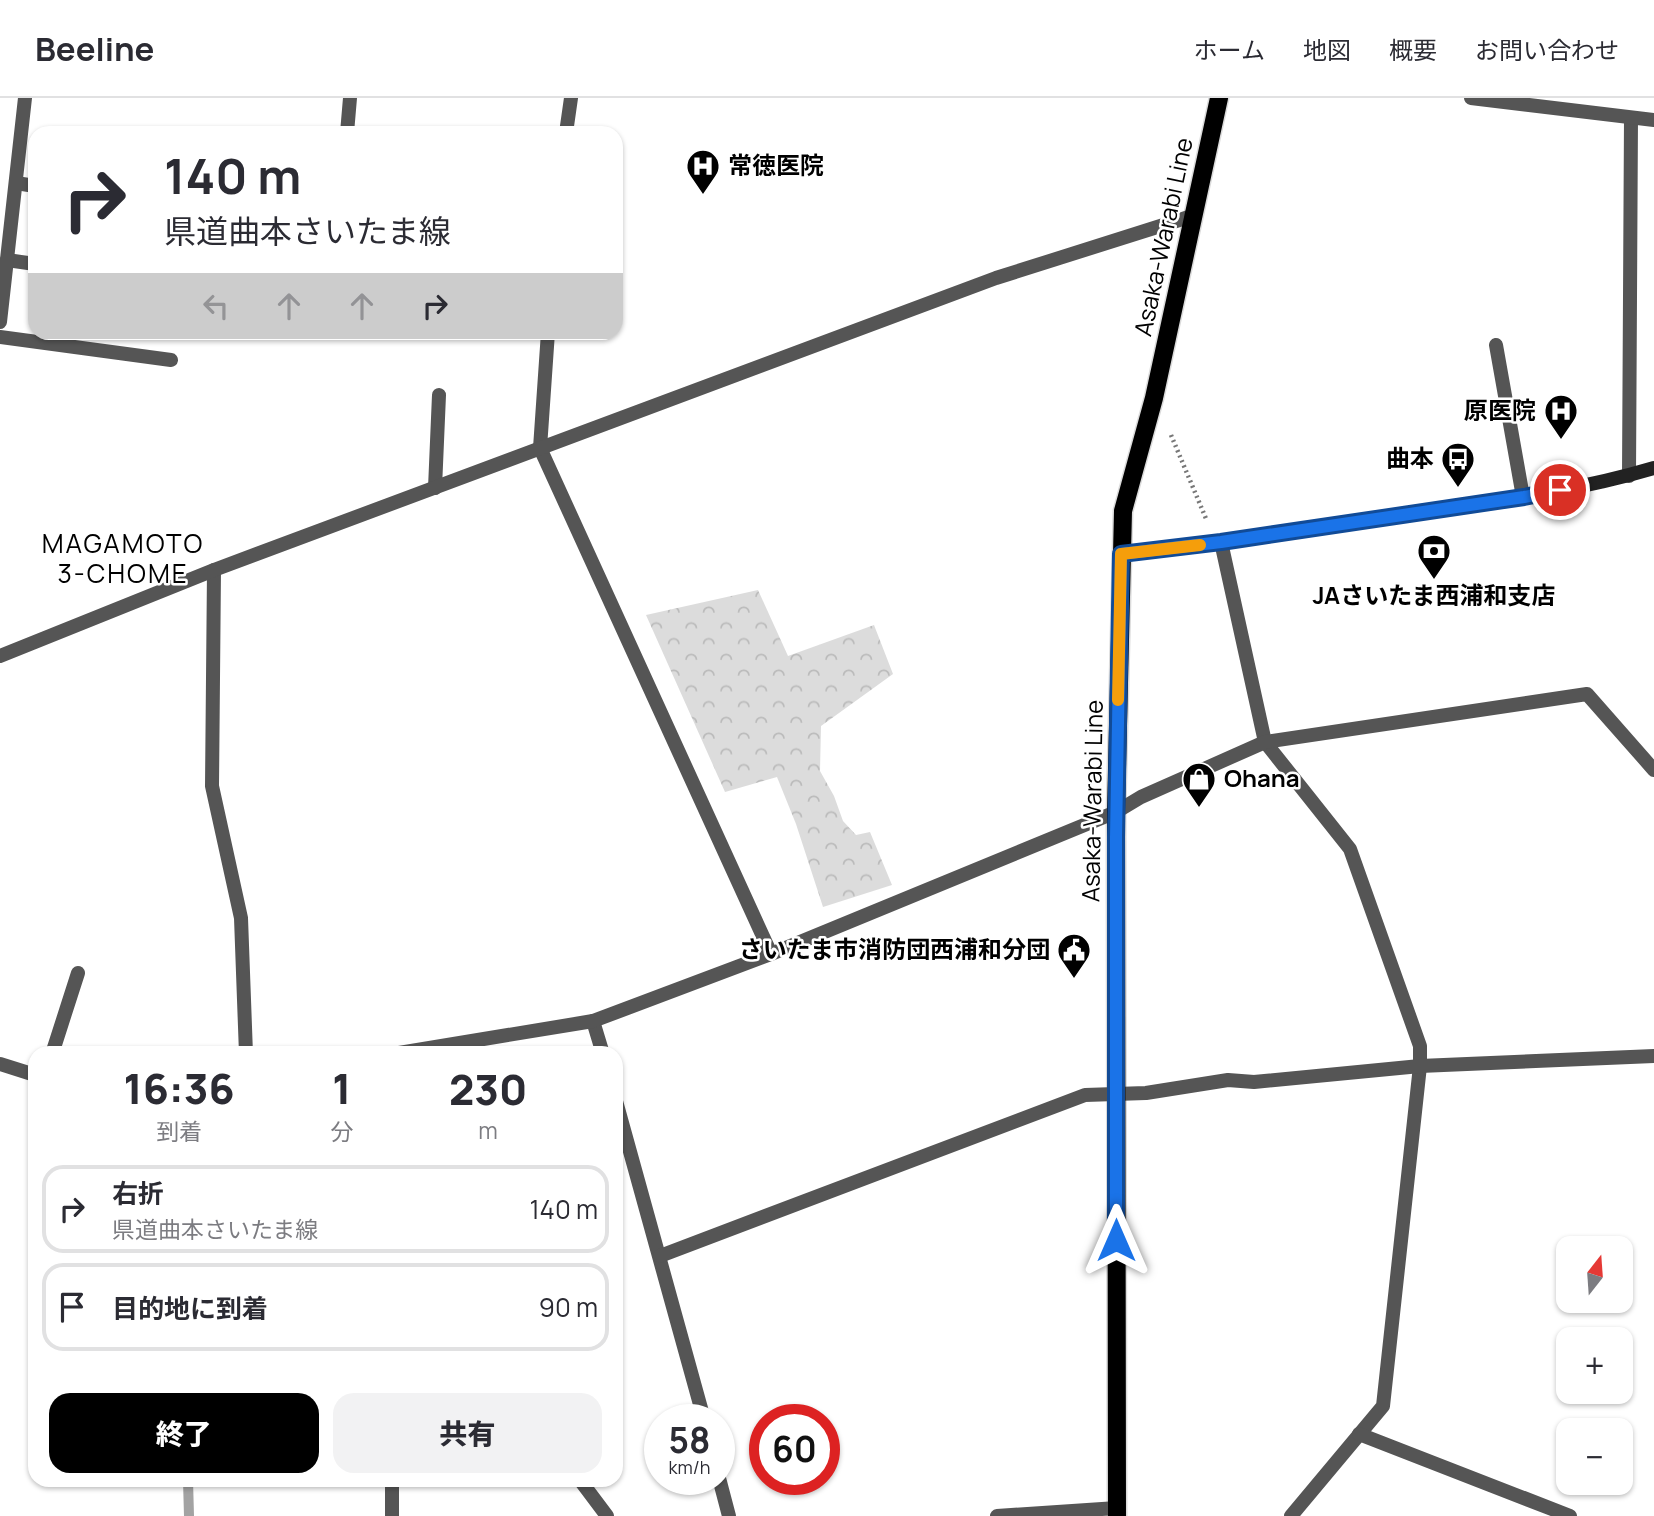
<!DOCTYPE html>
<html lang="ja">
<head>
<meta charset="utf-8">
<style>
	body { margin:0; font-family:Manrope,"Noto Sans JP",sans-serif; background:#f2f2f3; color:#2b2b33; height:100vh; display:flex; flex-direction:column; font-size:26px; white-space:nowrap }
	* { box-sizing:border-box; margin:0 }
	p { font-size:23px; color:#7c7c81 }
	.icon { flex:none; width:38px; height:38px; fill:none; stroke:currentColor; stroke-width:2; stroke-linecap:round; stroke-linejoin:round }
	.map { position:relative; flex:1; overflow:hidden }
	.drawer { position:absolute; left:28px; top:948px; width:595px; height:441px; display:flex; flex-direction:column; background:#fff; border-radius:21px; box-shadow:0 2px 5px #0004 }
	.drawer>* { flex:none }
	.guide { position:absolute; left:28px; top:28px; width:595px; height:214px; border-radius:21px; box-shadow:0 2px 5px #0004; background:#fff; color:#2b2b33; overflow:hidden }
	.needle { width:46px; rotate:17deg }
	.tools { position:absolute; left:1556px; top:1138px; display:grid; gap:14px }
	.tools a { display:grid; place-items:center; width:77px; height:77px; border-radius:14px; background:#fff; box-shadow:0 2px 5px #0004; font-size:35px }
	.speed { position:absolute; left:644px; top:1306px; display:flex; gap:14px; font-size:35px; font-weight:700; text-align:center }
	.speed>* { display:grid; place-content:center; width:91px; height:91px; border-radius:50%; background:#fff; box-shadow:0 2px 5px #0004; line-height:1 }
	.speed small { font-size:18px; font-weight:400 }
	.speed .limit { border:10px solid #d22; background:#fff; color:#111 }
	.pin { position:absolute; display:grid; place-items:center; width:60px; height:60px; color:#fff; margin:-30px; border:4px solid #fff; border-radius:50%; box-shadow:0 2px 7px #0007 }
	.me { position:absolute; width:77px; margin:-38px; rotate:0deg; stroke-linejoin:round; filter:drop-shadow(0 0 5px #0008) }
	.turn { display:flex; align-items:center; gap:24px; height:147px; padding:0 21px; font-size:32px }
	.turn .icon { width:91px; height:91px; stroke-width:2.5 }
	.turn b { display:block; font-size:49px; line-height:60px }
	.lanes { display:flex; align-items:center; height:66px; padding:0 21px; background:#0003; justify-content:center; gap:35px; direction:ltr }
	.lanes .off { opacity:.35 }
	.eta { display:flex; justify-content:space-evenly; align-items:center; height:119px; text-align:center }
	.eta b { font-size:42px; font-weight:800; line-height:49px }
	.cta { display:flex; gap:14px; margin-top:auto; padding:14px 21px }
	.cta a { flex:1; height:80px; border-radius:21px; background:#000; color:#fff; font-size:28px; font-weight:800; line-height:80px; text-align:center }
	.cta a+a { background:#f2f2f3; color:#2b2b33 }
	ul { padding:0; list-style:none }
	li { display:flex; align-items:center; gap:21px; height:88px; margin:0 14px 10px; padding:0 7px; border:4px solid #e1e1e2; border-radius:21px }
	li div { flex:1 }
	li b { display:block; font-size:26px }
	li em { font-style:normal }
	header { display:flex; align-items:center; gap:42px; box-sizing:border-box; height:98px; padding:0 35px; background:#fff; border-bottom:2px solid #e1e1e2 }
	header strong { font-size:33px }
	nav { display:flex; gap:38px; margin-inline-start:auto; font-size:24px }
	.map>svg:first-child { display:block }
	.forest { fill:url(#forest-crowns) }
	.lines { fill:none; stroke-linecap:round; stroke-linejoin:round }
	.stream { stroke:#a3a3a3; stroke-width:10 }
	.primary-casing { stroke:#dbdbdb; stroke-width:21 }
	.path { stroke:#777; stroke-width:4.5; stroke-dasharray:2 3.5; stroke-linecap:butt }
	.lane { stroke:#555; stroke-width:14 }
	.street { stroke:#555; stroke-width:14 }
	.secondary { stroke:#222; stroke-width:14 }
	.primary { stroke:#000; stroke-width:18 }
	.route-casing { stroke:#114b97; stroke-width:18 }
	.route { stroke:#1a73e8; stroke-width:12 }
	.slow { stroke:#f59e0b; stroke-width:12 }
	.labels { text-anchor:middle; stroke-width:5; stroke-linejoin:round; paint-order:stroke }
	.poi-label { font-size:24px; font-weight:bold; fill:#000; stroke:#fff; text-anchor:end }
	.street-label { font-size:24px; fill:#000; stroke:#fff }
	.neighbourhood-label { font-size:26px; letter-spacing:2px; fill:#000; stroke:#fff }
</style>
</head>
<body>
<header>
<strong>Beeline</strong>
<nav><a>ホーム</a><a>地図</a><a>概要</a><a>お問い合わせ</a></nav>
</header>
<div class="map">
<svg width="1654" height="1418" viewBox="0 0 1654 1418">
	<defs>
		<pattern id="forest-crowns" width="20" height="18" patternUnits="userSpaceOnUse" patternTransform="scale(1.75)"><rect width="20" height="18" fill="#dcdcdc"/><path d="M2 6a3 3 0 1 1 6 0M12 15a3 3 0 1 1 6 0" fill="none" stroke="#bbb"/></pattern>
	</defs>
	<rect width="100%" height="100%" fill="#fff"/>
	<!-- forest -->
	<path class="forest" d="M 758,492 L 788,558 L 874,527 L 893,576 L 821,628 L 820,673 L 834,698 L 843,723 L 856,737 L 870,734 L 892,787 L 823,809 L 796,726 L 777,679 L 725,694 L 646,517 Z"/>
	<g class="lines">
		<!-- stream -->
		<path class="stream" d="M 188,1382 L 189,1418"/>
		<defs>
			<path id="primary" d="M 1117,1418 L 1116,714 L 1123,413 L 1154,300 L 1219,0"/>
		</defs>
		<!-- primary casing -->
		<use href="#primary" class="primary-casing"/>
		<!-- path -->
		<path class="path" d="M 1171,337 L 1207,423"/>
		<!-- lane -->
		<g class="lane">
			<path d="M 0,239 L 171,262"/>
			<path d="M 1496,247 L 1523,399"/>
			<path d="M 1629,378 L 1631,20"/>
			<path d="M 52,956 L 78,875"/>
		</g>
		<!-- street -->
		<g class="street">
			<path d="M 1471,0 L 1654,22"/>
			<path d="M 347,35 L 350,0"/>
			<path d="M 566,35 L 571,0"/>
			<path d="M 16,85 L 35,88"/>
			<path d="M 7,162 L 35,166"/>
			<path d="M 0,224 L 25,0"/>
			<path d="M 548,234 L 540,350 L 771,856"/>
			<path d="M 435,390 L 439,297"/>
			<path d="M 1221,444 L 1265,644 L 1350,751 L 1420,948 L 1420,968 L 1383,1308 L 1291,1418"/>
			<path d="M 214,472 L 212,688 L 241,820 L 246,956"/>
			<path d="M 0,558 L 214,472 L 996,180 L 1192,118"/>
			<path d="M 593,923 L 603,956"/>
			<path d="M 393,956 L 593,923 L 771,856 L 1116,714 L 1141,699 L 1265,644 L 1587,596 L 1654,672"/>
			<path d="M 0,966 L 35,977"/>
			<path d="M 616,1003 L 704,1321"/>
			<path d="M 660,1158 L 1085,997 L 1146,995 L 1228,982 L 1254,984 L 1420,968 L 1654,958"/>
			<path d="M 1359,1336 L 1570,1418"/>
			<path d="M 719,1380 L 729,1418"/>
			<path d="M 392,1382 L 392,1418"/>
			<path d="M 580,1382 L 607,1418"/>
			<path d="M 997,1418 L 1117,1410"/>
		</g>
		<!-- secondary -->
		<path class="secondary" d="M 1121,456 C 1220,444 1319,429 1418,415 C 1497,403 1577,393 1654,370"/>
		<!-- primary -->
		<use href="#primary" class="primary"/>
	</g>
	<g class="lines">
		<defs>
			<path id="route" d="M 1116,1142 L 1116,739 L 1121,456 L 1221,444 L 1524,399 L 1560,392"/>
		</defs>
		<!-- route casing -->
		<use href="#route" class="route-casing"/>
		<!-- route -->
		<use href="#route" class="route"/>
		<!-- slow -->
		<path class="slow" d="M 1118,602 L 1121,456 L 1200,447"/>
	</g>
	<!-- icons -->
	<defs>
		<symbol id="hospital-pin" viewBox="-11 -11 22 30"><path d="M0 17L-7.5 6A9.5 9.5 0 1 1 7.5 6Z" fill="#000" stroke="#fff"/><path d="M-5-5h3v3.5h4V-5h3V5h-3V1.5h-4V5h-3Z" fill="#fff"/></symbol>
		<symbol id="bus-pin" viewBox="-11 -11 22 30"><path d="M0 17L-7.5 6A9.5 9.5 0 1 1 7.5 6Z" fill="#000" stroke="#fff"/><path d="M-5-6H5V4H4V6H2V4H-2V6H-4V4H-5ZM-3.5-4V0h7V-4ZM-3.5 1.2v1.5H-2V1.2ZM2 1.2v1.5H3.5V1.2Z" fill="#fff"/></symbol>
		<symbol id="bank-pin" viewBox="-11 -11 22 30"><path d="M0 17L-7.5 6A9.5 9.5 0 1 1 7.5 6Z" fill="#000" stroke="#fff"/><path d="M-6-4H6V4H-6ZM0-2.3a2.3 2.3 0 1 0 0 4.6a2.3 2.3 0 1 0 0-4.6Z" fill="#fff"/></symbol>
		<symbol id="shop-pin" viewBox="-11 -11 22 30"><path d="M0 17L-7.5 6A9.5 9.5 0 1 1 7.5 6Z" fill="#000" stroke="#fff"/><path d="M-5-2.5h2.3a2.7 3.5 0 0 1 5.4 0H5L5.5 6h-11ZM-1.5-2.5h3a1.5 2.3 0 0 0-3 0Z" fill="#fff"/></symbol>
		<symbol id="civic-pin" viewBox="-11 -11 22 30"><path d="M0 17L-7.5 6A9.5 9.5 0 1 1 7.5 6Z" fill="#000" stroke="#fff"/><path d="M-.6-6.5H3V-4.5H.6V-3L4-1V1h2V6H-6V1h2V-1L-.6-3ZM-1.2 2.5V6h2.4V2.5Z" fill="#fff"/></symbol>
	</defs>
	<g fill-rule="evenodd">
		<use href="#hospital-pin" x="684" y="49" width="38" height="52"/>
		<use href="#hospital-pin" x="1542" y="294" width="38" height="52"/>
		<use href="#bus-pin" x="1439" y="342" width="38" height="52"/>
		<use href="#bank-pin" x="1415" y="434" width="38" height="52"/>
		<use href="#shop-pin" x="1180" y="662" width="38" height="52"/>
		<use href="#civic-pin" x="1055" y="833" width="38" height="52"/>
	</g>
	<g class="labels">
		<!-- poi labels -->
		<g class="poi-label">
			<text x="728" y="76" text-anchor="start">常徳医院</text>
			<text x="1536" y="321">原医院</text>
			<text x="1434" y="369">曲本</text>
			<text x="1434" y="506" text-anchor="middle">JAさいたま西浦和支店</text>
			<text x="1224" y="689" text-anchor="start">Ohana</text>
			<text x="1050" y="860">さいたま市消防団西浦和分団</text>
		</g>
		<!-- street labels -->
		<g class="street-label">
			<text transform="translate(1164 139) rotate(-78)" y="8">Asaka-Warabi Line</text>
			<text transform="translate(1093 703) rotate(-89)" y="8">Asaka-Warabi Line</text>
		</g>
		<!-- neighbourhood labels -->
		<g class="neighbourhood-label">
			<text x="123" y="455">MAGAMOTO<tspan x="123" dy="30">3-CHOME</tspan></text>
		</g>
	</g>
</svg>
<div class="tools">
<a><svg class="needle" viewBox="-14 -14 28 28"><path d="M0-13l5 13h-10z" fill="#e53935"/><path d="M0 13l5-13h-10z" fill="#7c7c81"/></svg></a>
<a>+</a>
<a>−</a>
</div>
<div class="speed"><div>58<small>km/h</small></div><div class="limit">60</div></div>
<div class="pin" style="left:1560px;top:392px;background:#d93025"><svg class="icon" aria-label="arrive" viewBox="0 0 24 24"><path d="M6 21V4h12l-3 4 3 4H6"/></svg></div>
<svg class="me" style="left:1116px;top:1142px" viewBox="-20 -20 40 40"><path d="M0-17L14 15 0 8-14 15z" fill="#1a73e8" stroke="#fff" stroke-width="4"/></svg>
<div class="guide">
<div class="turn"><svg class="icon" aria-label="right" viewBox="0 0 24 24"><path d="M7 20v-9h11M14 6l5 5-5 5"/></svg><div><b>140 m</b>県道曲本さいたま線</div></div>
<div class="lanes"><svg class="icon off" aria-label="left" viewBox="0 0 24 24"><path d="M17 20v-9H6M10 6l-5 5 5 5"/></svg><svg class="icon off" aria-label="ahead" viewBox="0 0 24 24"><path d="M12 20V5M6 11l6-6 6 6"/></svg><svg class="icon off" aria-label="ahead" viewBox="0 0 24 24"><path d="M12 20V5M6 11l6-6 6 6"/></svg><svg class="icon" aria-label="right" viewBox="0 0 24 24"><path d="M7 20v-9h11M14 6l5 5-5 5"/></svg></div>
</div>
<section class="drawer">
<div class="eta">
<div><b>16:36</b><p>到着</p></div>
<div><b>1</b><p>分</p></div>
<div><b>230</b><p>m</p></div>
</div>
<ul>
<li><svg class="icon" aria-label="right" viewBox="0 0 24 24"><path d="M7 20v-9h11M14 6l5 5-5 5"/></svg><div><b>右折</b><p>県道曲本さいたま線</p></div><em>140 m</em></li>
<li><svg class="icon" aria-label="arrive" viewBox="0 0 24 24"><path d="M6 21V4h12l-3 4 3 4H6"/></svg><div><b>目的地に到着</b></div><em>90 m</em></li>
</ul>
<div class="cta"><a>終了</a><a>共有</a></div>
</section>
</div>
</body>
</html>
